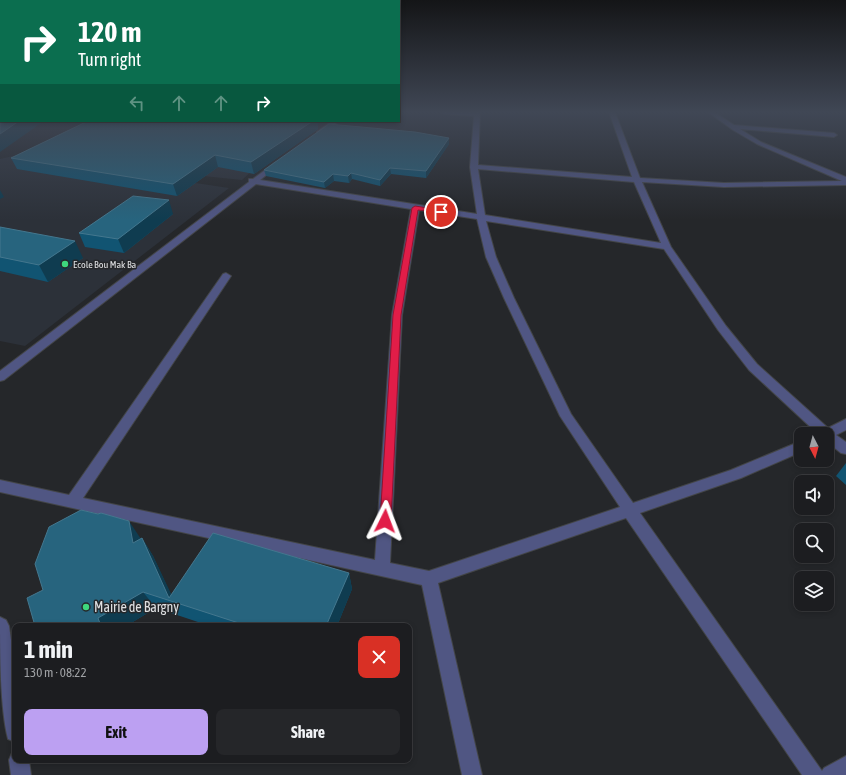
<!DOCTYPE html>
<html lang="en">
<head>
<meta charset="utf-8">
<style>
	body { margin:0; font-family:"Asap Condensed",sans-serif; background:#252629; color:#f1f3f6; height:100vh; display:flex; flex-direction:column; font-size:15px; white-space:nowrap }
	* { box-sizing:border-box; margin:0 }
	p { font-size:13px; color:#a0a2a5 }
	.icon { flex:none; width:22px; height:22px; fill:none; stroke:currentColor; stroke-width:2; stroke-linecap:round; stroke-linejoin:round }
	.map { position:relative; flex:1; overflow:hidden }
	.details { position:absolute; left:12px; top:623px; width:400px; height:140px; display:flex; flex-direction:column; background:#1c1d20; border-radius:8px; box-shadow:0 2px 6px #0003,0 0 0 1px #3a3b3e }
	.details>* { flex:none }
	.banner { position:absolute; left:0px; top:0px; width:400px; height:122px; box-shadow:0 2px 6px #0003,0 0 0 1px #3a3b3e; background:#0b6e4f; color:#fff; overflow:hidden }
	.needle { width:26px; rotate:174deg }
	.buttons { position:absolute; left:794px; top:427px; display:grid; gap:8px }
	.buttons a { display:grid; place-items:center; width:40px; height:40px; border-radius:8px; background:#1c1d20; box-shadow:0 2px 6px #0003,0 0 0 1px #3a3b3e; font-size:20px }
	.pin { position:absolute; display:grid; place-items:center; width:34px; height:34px; color:#fff; margin:-17px; border:2px solid #fff; border-radius:50%; box-shadow:0 1px 4px #0007 }
	.me { position:absolute; width:44px; margin:-22px; rotate:3deg; stroke-linejoin:round; filter:drop-shadow(0 0 3px #0008) }
	.turn { display:flex; align-items:center; gap:14px; height:84px; padding:0 12px; font-size:18px }
	.turn .icon { width:52px; height:52px; stroke-width:2.5 }
	.turn b { display:block; font-size:28px; line-height:34px }
	.lanes { display:flex; align-items:center; height:38px; padding:0 12px; background:#0003; justify-content:center; gap:20px; direction:ltr }
	.lanes .off { opacity:.35 }
	.round { display:grid; place-items:center; flex:none; width:42px; height:42px; border-radius:8px; background:#252629 }
	.headline { display:flex; align-items:center; justify-content:space-between; height:68px; padding:0 12px }
	h1 { font-size:24px; font-weight:700; line-height:30px }
	.primary-button { display:flex; gap:8px; margin-top:auto; padding:8px 12px }
	.primary-button a { flex:1; height:46px; border-radius:8px; background:#bca0f2; color:#111; font-size:16px; font-weight:700; line-height:46px; text-align:center }
	.primary-button a+a { background:#252629; color:#f1f3f6 }
	.map>svg:first-child { display:block }
	.built { fill:#2c3139 }
	.lines { fill:none; stroke-linecap:round; stroke-linejoin:round }
	.minor-casing { stroke:#434547; stroke-width:2 }
	.minor { fill:#505683; fill-rule:evenodd }
	.wall { fill:#115472 }
	.shaded-wall { fill:#0f3c50 }
	.building { fill:#27647e; stroke:#44778e }
	.route { fill:#e11d48; stroke:#92132f }
	.poi-dot { fill:#3ed77d; stroke:#25272a; stroke-width:1.5 }
	.labels { text-anchor:middle; stroke-width:3; stroke-linejoin:round; paint-order:stroke }
	.far-poi-label { font-size:10px; fill:#dfe0e2; stroke:#25272a; text-anchor:start }
	.near-poi-label { font-size:14px; fill:#dfe0e2; stroke:#25272a; text-anchor:start }
</style>
</head>
<body>
<div class="map">
<svg width="846" height="775" viewBox="0 0 846 775">
	<rect width="100%" height="100%" fill="#25272a"/>
	<!-- built -->
	<path class="built" d="M 306,121 L 242,180 L 37,159 L 229,188 L 25,346 L 0,341 L 0,159 L 13,156 L 32,159 Z"/>
	<g class="lines">
		<defs>
			<g id="minor">
				<path d="M 441,112 L 480,112 L 478,165 L 632,177 L 609,112 L 615,112 L 640,178 L 724,183 L 842,181 L 757,144 L 733,130 L 708,112 L 714,112 L 734,125 L 834,133 L 837,135 L 834,137 L 740,129 L 761,142 L 846,177 L 846,185 L 724,187 L 642,182 L 671,247 L 726,326 L 757,364 L 828,428 L 846,419 L 846,430 L 836,435 L 846,442 L 846,454 L 841,453 L 827,442 L 827,434 L 818,434 L 749,370 L 718,330 L 664,249 L 486,221 L 496,257 L 514,298 L 571,414 L 633,503 L 731,470 L 801,441 L 801,452 L 741,478 L 640,513 L 822,771 L 824,768 L 846,756 L 846,775 L 802,775 L 626,518 L 438,583 L 482,775 L 462,775 L 422,585 L 0,492 L 0,480 L 69,495 L 223,274 L 226,273 L 231,276 L 83,498 L 375,560 L 392,315 L 411,209 L 256,184 L 4,380 L 0,381 L 0,371 L 249,182 L 249,179 L 253,179 L 276,162 L 281,163 L 260,180 L 477,214 L 470,167 L 474,116 L 444,114 ZM 478,169 L 634,182 L 661,243 L 485,215 ZM 419,210 L 477,219 L 486,257 L 504,298 L 560,416 L 620,507 L 429,571 L 390,563 L 402,315 Z"/>
				<path d="M 332,121 L 339,121 L 321,134 L 317,134 L 317,132 Z"/>
				<path d="M 0,617 L 6,620 L 9,626 L 15,668 L 15,742 L 8,739 C 0,709 0,651 0,617 Z"/>
				<path d="M 15,752 L 15,760 L 29,760 L 31,775 L 11,775 L 9,760 L 12,753 Z"/>
			</g>
		</defs>
		<!-- minor casing -->
		<use href="#minor" class="minor-casing"/>
		<!-- minor -->
		<use href="#minor" class="minor"/>
	</g>
	<!-- wall -->
	<g class="wall">
		<path d="M 317,121 L 318,129 L 254,174 L 218,167 L 177,196 L 17,169 L 11,158 Z"/>
		<path d="M 449,144 L 426,178 L 391,174 L 380,186 L 352,179 L 349,183 L 334,181 L 325,188 L 266,176 L 264,170 Z"/>
		<path d="M 173,214 L 124,253 L 85,247 L 79,233 Z"/>
		<path d="M 0,227 L 83,258 L 48,282 L 0,271 Z"/>
		<path d="M 846,463 L 846,485 L 836,476 Z"/>
		<path d="M 142,538 L 153,556 L 171,595 L 349,573 L 352,589 L 337,626 L 210,626 L 156,608 L 126,626 L 35,626 Z"/>
	</g>
	<!-- shaded-wall -->
	<g class="shaded-wall">
		<path d="M 19,121 L 44,121 L 0,152 L 0,134 Z"/>
		<path d="M 306,121 L 318,121 L 318,129 L 254,174 L 251,162 Z"/>
		<path d="M 449,138 L 449,144 L 426,178 L 426,171 Z"/>
		<path d="M 215,155 L 218,167 L 177,196 L 173,184 Z"/>
		<path d="M 390,168 L 391,174 L 380,186 L 380,180 Z"/>
		<path d="M 351,173 L 352,179 L 349,183 L 348,176 Z"/>
		<path d="M 333,174 L 334,181 L 325,188 L 324,182 Z"/>
		<path d="M 0,190 L 4,197 L 0,199 Z"/>
		<path d="M 169,200 L 173,214 L 124,253 L 118,239 Z"/>
		<path d="M 75,241 L 83,258 L 48,282 L 39,265 Z"/>
		<path d="M 129,521 L 141,539 L 133,543 Z"/>
		<path d="M 142,538 L 153,556 L 175,602 L 169,598 Z"/>
		<path d="M 349,573 L 352,589 L 337,626 L 326,626 Z"/>
		<path d="M 143,592 L 156,608 L 126,626 L 101,626 L 98,618 Z"/>
	</g>
	<!-- building -->
	<g class="building">
		<path d="M 0,112 L 1,112 L 1,121 L 19,121 L 0,134 Z"/>
		<path d="M 88,121 L 313,121 L 251,162 L 215,155 L 173,184 L 11,158 Z"/>
		<path d="M 329,124 L 415,132 L 449,138 L 426,171 L 390,168 L 380,180 L 351,173 L 348,176 L 333,174 L 324,182 L 264,170 Z"/>
		<path d="M 133,196 L 169,200 L 118,239 L 79,233 Z"/>
		<path d="M 0,227 L 75,241 L 39,265 L 0,257 Z"/>
		<path d="M 81,510 L 98,514 L 101,513 L 129,521 L 133,543 L 142,538 L 169,598 L 213,533 L 349,573 L 326,626 L 248,626 L 143,592 L 98,618 L 101,626 L 35,626 L 27,598 L 43,590 L 35,564 L 49,527 Z"/>
	</g>
	<!-- sky -->
	<linearGradient id="sky" x2="0" y2="1"><stop stop-color="#141517"/><stop offset="0.51" stop-color="#404755"/><stop offset="1" stop-color="#404755" stop-opacity="0"/></linearGradient>
	<rect width="846" height="220" fill="url(#sky)"/>
	<!-- route -->
	<path class="route" d="M 415,206 L 441,210 L 444,212 L 441,213 L 418,210 L 401,315 L 391,521 L 389,525 L 385,526 L 381,525 L 380,521 L 393,315 L 412,208 Z"/>
	<!-- markers -->
	<g class="poi-dot">
		<circle cx="65" cy="264" r="4"/>
		<circle cx="86" cy="607" r="4"/>
	</g>
	<g class="labels">
		<!-- far-poi labels -->
		<g class="far-poi-label">
			<text x="73" y="268">Ecole Bou Mak Ba</text>
		</g>
		<!-- near-poi labels -->
		<g class="near-poi-label">
			<text x="94" y="612">Mairie de Bargny</text>
		</g>
	</g>
</svg>
<div class="buttons">
<a><svg class="needle" viewBox="-14 -14 28 28"><path d="M0-13l5 13h-10z" fill="#e53935"/><path d="M0 13l5-13h-10z" fill="#a0a2a5"/></svg></a>
<a><svg class="icon" aria-label="sound" viewBox="0 0 24 24"><path d="M4 9h4l5-4v14l-5-4H4zM17 9q2 3 0 6"/></svg></a>
<a><svg class="icon" aria-label="search" viewBox="0 0 24 24"><circle cx="10" cy="10" r="6"/><path d="M15 15l6 6"/></svg></a>
<a><svg class="icon" aria-label="layers" viewBox="0 0 24 24"><path d="M12 4l9 5-9 5-9-5zM3 14l9 5 9-5"/></svg></a>
</div>
<div class="pin" style="left:441px;top:212px;background:#d93025"><svg class="icon" aria-label="arrive" viewBox="0 0 24 24"><path d="M6 21V4h12l-3 4 3 4H6"/></svg></div>
<svg class="me" style="left:385px;top:521px" viewBox="-20 -20 40 40"><path d="M0-17L14 15 0 8-14 15z" fill="#e11d48" stroke="#fff" stroke-width="4"/></svg>
<div class="banner">
<div class="turn"><svg class="icon" aria-label="right" viewBox="0 0 24 24"><path d="M7 20v-9h11M14 6l5 5-5 5"/></svg><div><b>120 m</b>Turn right</div></div>
<div class="lanes"><svg class="icon off" aria-label="left" viewBox="0 0 24 24"><path d="M17 20v-9H6M10 6l-5 5 5 5"/></svg><svg class="icon off" aria-label="ahead" viewBox="0 0 24 24"><path d="M12 20V5M6 11l6-6 6 6"/></svg><svg class="icon off" aria-label="ahead" viewBox="0 0 24 24"><path d="M12 20V5M6 11l6-6 6 6"/></svg><svg class="icon" aria-label="right" viewBox="0 0 24 24"><path d="M7 20v-9h11M14 6l5 5-5 5"/></svg></div>
</div>
<section class="details">
<div class="headline"><div><h1>1 min</h1><p>130 m · 08:22</p></div><a class="round" style="background:#d93025;color:#fff"><svg class="icon" aria-label="close" viewBox="0 0 24 24"><path d="M6 6l12 12M18 6L6 18"/></svg></a></div>
<div class="primary-button"><a>Exit</a><a>Share</a></div>
</section>
</div>
</body>
</html>
